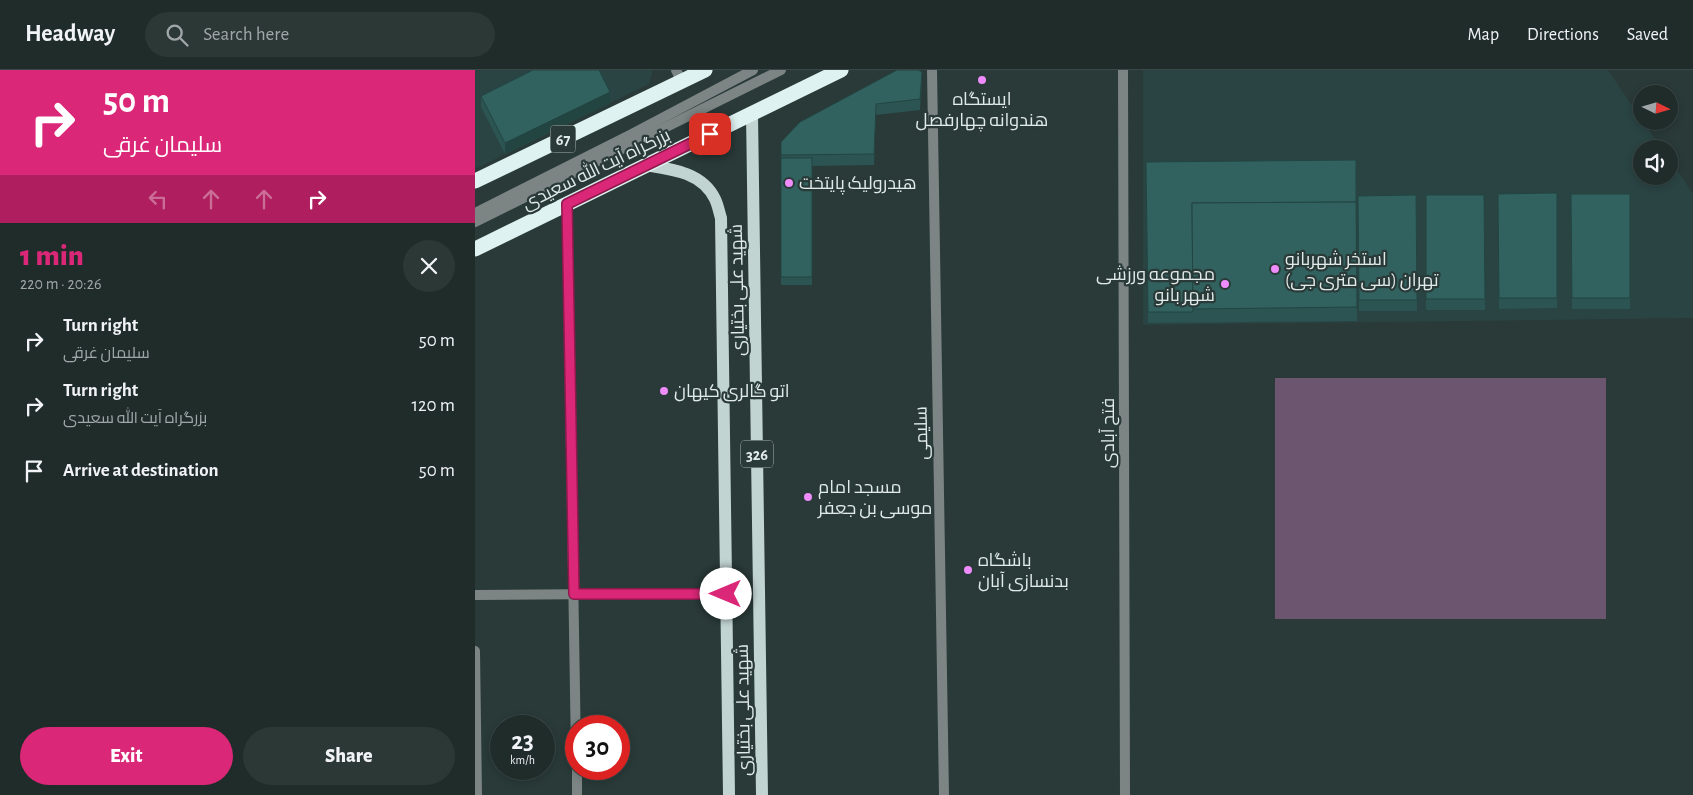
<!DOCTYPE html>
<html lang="en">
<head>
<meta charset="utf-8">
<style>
	body { margin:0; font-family:"Alegreya Sans",Cairo,sans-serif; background:#2c3836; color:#f1f3f6; height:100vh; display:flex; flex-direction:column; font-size:19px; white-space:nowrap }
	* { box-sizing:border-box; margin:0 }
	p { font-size:16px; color:#a1a7a8 }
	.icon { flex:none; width:28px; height:28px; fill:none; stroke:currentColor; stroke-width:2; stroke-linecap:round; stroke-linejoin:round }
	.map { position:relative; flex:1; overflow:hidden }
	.drawer { display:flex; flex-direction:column; background:#1f2c2a; width:475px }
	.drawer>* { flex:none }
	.hud { background:#db2777; color:#fff; overflow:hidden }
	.needle { width:32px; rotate:95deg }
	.buttons { position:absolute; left:1158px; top:15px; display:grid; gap:10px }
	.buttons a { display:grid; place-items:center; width:45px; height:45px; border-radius:50%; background:#1f2c2a; box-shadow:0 2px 8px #0003,0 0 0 1px #3c4847; font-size:25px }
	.speed { position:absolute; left:15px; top:645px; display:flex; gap:10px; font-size:25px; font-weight:700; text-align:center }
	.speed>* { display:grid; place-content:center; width:65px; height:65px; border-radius:50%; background:#1f2c2a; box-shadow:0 2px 8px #0003,0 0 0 1px #3c4847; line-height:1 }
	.speed small { font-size:12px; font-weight:400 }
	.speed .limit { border:8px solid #d22; background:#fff; color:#111 }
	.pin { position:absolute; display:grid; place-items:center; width:42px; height:42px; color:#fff; margin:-21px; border-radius:10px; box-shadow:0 2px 8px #0006 }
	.me { position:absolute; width:55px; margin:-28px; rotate:270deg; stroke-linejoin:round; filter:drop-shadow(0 0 4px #0008) }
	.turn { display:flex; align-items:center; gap:18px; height:105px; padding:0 20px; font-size:22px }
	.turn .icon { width:65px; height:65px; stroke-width:2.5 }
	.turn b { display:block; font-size:35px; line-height:42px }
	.lanes { display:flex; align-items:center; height:48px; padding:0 20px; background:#0003; justify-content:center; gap:25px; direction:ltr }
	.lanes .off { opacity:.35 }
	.round { display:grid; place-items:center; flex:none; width:52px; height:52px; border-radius:26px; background:#2c3836 }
	.overview { display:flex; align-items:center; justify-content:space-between; height:85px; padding:0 20px }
	h1 { font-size:30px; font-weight:800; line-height:38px; color:#db2777 }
	.cta { display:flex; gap:10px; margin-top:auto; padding:10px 20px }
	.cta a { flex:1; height:58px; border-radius:30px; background:#db2777; color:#fff; font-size:20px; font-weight:800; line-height:58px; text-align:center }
	.cta a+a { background:#2c3836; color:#f1f3f6 }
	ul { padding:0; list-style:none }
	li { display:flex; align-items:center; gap:15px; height:65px; padding:0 20px }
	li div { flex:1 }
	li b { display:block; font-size:19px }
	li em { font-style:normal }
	header { display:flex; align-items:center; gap:30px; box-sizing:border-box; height:70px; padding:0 25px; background:#1f2c2a; border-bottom:1px solid #3c4847 }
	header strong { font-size:24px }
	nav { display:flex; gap:28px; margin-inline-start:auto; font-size:18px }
	.search { width:350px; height:45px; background:#2c3836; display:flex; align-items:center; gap:12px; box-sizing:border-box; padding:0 18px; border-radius:28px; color:#a1a7a8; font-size:19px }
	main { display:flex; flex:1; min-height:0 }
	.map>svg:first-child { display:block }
	.built { fill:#2a4443 }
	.green { fill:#6c566f }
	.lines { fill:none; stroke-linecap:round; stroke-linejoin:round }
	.lane { stroke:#7c8584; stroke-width:10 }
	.street { stroke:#7c8584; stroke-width:10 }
	.primary { stroke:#c2d4d2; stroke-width:12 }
	.highway { stroke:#def3f1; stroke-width:15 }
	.wall { fill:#2b5452 }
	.shaded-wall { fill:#234542 }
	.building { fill:#32625f; stroke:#234542 }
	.route-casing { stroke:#8e194d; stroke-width:12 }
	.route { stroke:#db2777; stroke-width:9 }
	.poi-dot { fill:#ed8cfa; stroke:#293a38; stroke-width:2 }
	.labels { text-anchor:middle; stroke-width:4.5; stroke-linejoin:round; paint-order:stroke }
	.shield { fill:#293a38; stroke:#a9b5b4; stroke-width:1 }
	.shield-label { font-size:16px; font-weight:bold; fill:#e0eae9 }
	.poi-label { font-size:18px; fill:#e0eae9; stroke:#293a38; text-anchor:start }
	.street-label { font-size:18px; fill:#e0eae9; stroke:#293a38 }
</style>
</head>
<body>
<header>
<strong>Headway</strong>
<div class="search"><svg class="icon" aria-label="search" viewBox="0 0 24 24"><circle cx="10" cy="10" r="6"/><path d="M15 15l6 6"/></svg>Search here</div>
<nav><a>Map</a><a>Directions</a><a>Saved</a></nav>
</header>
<main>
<section class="drawer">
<div class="hud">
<div class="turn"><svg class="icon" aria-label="right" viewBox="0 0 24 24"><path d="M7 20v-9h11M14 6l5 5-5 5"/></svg><div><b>50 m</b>سلیمان غرقی</div></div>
<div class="lanes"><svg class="icon off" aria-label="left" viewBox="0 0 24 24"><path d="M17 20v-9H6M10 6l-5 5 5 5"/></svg><svg class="icon off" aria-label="ahead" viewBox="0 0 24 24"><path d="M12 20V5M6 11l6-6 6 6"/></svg><svg class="icon off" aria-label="ahead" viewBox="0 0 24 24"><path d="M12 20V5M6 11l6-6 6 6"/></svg><svg class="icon" aria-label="right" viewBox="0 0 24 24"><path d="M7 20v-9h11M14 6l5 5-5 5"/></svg></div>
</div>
<div class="overview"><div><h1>1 min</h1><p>220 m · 20:26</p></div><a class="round"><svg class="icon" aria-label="close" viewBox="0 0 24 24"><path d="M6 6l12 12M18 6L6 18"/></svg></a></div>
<ul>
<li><svg class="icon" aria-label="right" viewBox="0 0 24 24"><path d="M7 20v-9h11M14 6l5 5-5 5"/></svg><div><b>Turn right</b><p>سلیمان غرقی</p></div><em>50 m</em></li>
<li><svg class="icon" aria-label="right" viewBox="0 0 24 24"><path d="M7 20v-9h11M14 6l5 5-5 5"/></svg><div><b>Turn right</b><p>بزرگراه آیت الله سعیدی</p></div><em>120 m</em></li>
<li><svg class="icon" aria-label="arrive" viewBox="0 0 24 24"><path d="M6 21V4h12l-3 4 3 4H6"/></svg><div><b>Arrive at destination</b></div><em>50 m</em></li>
</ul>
<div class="cta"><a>Exit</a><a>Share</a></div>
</section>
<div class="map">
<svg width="1218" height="725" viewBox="0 0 1218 725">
	<rect width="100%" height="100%" fill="#293a38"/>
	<!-- built -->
	<g class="built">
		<path d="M 0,0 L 178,0 L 174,14 L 0,99 Z"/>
		<path d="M 668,0 L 1133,0 L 1166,49 L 1166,51 L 1168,51 L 1187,79 L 1166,79 L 1166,106 L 1194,106 L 1194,88 L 1218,124 L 1218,248 L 668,255 Z"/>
	</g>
	<!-- green -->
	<rect class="green" x="800" y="308" width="331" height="241"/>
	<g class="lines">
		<!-- lane -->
		<g class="lane">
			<path d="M 0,143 L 155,65 L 278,0"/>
			<path d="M 0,152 L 306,0"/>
		</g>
		<!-- street -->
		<g class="street">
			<path d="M 201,0 L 207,12"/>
			<path d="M 457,0 L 469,725"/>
			<path d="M 648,0 L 650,725"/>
			<path d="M 92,134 L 101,683"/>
			<path d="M 0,525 L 251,523"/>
			<path d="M 0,581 L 2,725"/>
			<path d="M 102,699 L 102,725"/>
		</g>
		<!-- primary -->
		<g class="primary">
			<path d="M 277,44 L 287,725"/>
			<path d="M 170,95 C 196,99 227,102 240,129 C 243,135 244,142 246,148 L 254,725"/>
		</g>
		<!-- highway -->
		<g class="highway">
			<path d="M 0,111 L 230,0"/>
			<path d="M 0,179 L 366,0"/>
		</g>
	</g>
	<!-- wall -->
	<g class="wall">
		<path d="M 447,13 L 445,40 L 401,45 L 399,95 L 337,96 L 337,215 L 306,215 L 306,72 Z"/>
		<path d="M 6,26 L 135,33 L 30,84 L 6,37 Z"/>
		<path d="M 881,90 L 882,251 L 673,253 L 671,92 Z"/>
		<path d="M 1082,123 L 1082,238 L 1024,239 L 1023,124 Z"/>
		<path d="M 1096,124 L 1155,124 L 1155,239 L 1097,239 Z"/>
		<path d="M 941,125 L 942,241 L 884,241 L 883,126 Z"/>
		<path d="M 951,125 L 1009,125 L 1010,240 L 951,240 Z"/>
	</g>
	<!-- shaded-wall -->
	<g class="shaded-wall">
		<path d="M 447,2 L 447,13 L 445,40 L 445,29 Z"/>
		<path d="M 135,22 L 135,33 L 30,84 L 30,73 Z"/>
	</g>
	<!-- building -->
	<g class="building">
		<path d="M 58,0 L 124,0 L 135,22 L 30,73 L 6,26 Z"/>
		<path d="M 422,0 L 443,0 L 447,2 L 445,29 L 401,34 L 399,84 L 306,85 L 306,72 L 325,52 Z"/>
		<rect x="306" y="88" width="31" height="119"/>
		<path d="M 881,90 L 881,132 L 717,133 L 718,242 L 673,242 L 671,92 Z"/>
		<path d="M 1082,123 L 1082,228 L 1024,228 L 1023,124 Z"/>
		<path d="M 1096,124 L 1155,124 L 1155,228 L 1097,228 Z"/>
		<path d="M 941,125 L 942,230 L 884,230 L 883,126 Z"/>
		<path d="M 951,125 L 1009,125 L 1010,229 L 951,229 Z"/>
		<path d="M 881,132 L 882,237 L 718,239 L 717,133 Z"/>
	</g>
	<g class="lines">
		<defs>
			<path id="route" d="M 235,64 L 92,134 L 99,524 L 251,524"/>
		</defs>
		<!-- route casing -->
		<use href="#route" class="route-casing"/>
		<!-- route -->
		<use href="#route" class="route"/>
	</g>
	<!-- markers -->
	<g class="poi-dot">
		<circle cx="507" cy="10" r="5"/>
		<circle cx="314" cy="113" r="5"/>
		<circle cx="800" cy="199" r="5"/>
		<circle cx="750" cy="214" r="5"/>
		<circle cx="189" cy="321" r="5"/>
		<circle cx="333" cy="427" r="5"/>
		<circle cx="493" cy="500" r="5"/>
	</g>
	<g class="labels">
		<!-- shield labels -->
		<g class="shield">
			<rect x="75.5" y="55.5" width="25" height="27" rx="4"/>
			<rect x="266" y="370.5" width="32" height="27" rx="4"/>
		</g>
		<g class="shield-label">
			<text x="88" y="75">67</text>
			<text x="282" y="390">326</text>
		</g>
		<!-- poi labels -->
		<g class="poi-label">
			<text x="507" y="35" text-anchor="middle">ایستگاه<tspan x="507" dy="21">هندوانه چهارفصل</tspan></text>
			<text x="324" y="119">هیدرولیک پایتخت</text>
			<text x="810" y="195">استخر شهربانو<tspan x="810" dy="21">تهران (سی متری جی)</tspan></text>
			<text x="740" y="210" text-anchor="end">مجموعه ورزشی<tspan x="740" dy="21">شهر بانو</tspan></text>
			<text x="199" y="327">اتو گالری کیهان</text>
			<text x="343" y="423">مسجد امام<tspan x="343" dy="21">موسی بن جعفر</tspan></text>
			<text x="503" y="496">باشگاه<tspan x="503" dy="21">بدنسازی آبان</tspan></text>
		</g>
		<!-- street labels -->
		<g class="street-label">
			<text transform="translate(121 99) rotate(-26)" y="6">بزرگراه آیت الله سعیدی</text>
			<text transform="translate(262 220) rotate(-91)" y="6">شهید علی بختیاری</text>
			<text transform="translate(446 363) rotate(-91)" y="6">سلیمی</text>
			<text transform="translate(633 363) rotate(-90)" y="6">فتح آبادی</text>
			<text transform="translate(268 640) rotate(-91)" y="6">شهید علی بختیاری</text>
		</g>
	</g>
</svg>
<div class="buttons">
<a><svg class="needle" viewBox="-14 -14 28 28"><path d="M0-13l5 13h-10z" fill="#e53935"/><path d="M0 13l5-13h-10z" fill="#a1a7a8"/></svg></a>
<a><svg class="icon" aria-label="sound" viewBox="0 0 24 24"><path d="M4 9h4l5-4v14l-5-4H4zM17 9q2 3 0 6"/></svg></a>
</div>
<div class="speed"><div>23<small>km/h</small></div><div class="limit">30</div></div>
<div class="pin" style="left:235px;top:64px;background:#d93025"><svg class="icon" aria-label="arrive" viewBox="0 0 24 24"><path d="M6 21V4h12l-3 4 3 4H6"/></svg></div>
<svg class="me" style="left:251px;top:524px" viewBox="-20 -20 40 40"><circle r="19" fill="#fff"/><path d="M0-13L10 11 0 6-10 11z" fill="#db2777"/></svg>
</div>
</main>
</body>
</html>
